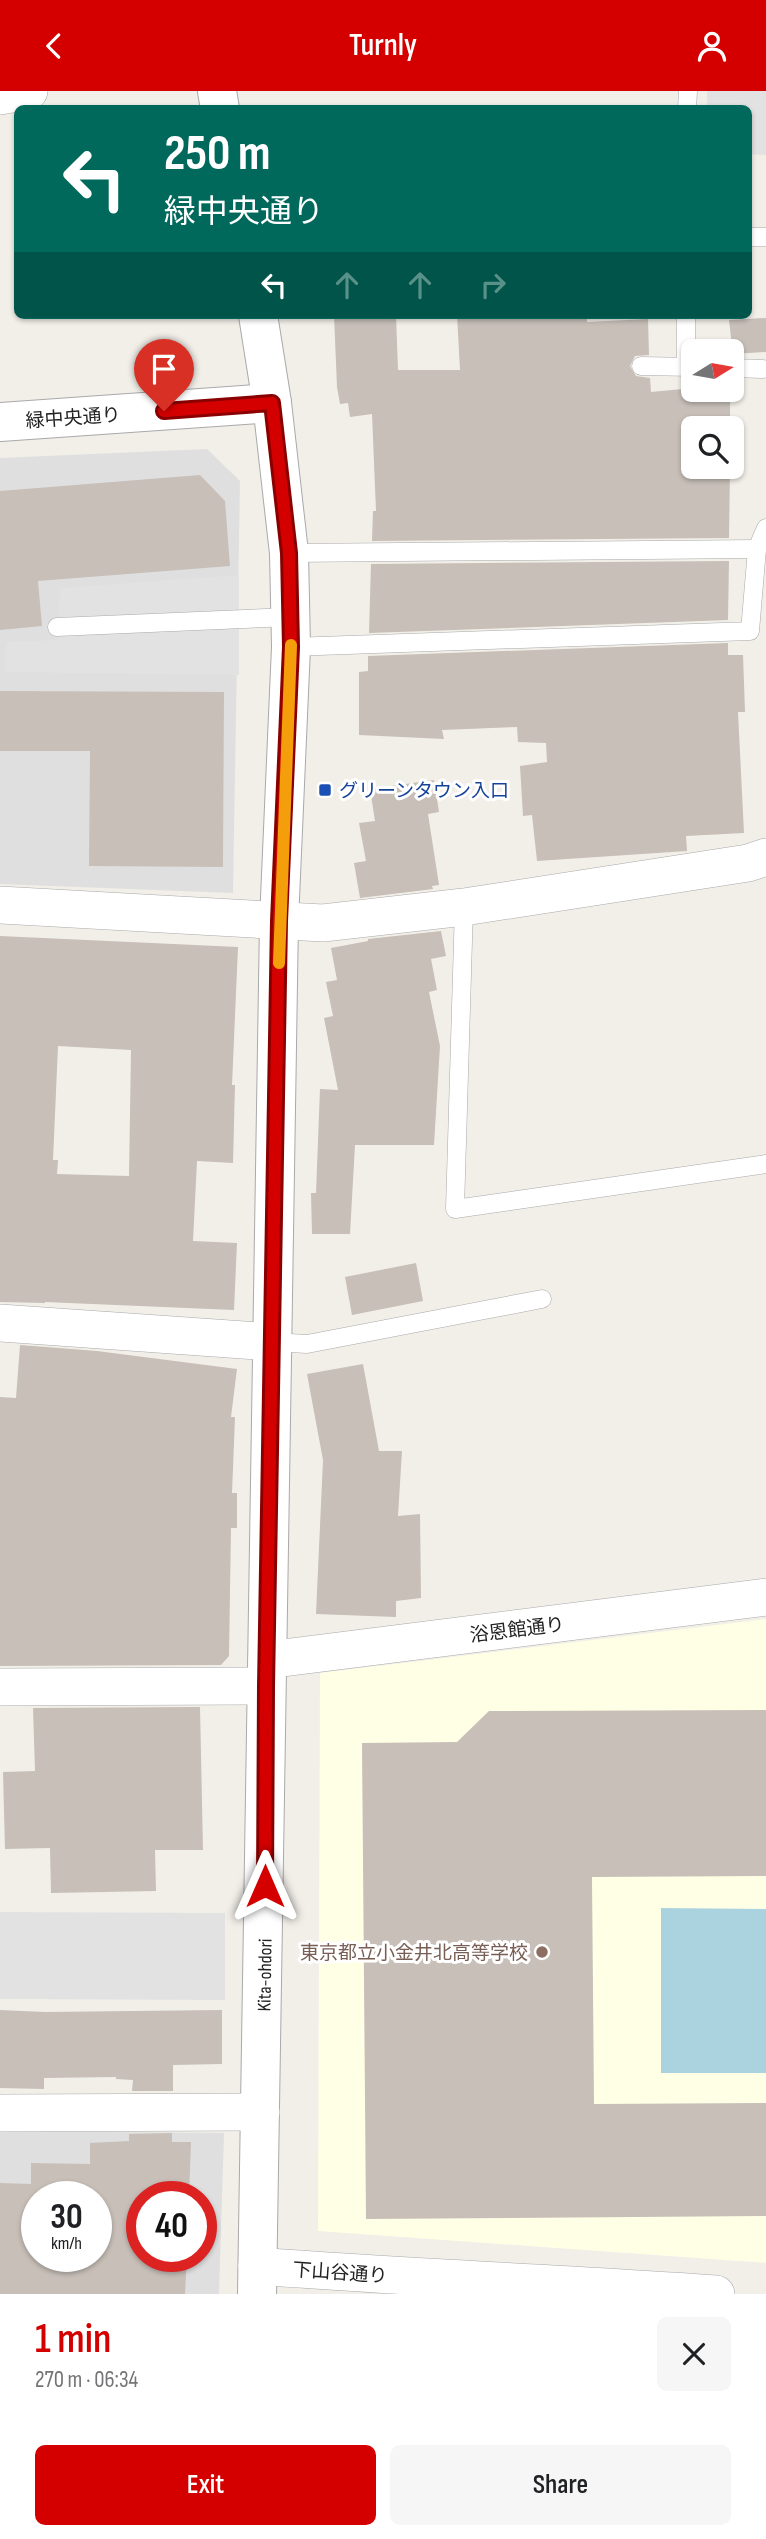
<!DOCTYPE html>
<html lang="en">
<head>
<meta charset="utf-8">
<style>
	body { margin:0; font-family:"Sofia Sans Condensed","Noto Sans JP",sans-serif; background:#f6f6f6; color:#202124; height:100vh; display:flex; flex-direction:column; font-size:26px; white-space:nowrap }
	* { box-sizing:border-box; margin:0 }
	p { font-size:23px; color:#757577 }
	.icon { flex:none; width:38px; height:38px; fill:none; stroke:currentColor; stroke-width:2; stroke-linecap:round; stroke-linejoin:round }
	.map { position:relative; height:2203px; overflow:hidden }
	.details { display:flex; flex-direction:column; background:#fff; flex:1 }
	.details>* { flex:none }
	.banner { position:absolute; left:14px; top:14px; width:738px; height:214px; border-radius:10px; box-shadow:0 2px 5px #0004; background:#00695c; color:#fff; overflow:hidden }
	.needle { width:46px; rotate:79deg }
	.fabs { position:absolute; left:681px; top:248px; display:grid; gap:14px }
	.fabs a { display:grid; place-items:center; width:63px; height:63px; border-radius:10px; background:#fff; box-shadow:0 2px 5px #0004; font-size:35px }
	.speed { position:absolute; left:21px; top:2090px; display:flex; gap:14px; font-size:35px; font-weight:700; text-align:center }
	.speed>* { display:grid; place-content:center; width:91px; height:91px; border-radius:50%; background:#fff; box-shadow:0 2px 5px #0004; line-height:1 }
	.speed small { font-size:18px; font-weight:400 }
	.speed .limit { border:10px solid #d22; background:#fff; color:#111 }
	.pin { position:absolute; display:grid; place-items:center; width:60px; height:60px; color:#fff; margin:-72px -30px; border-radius:50% 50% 50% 0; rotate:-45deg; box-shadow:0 0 7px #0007 }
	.pin .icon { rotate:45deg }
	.me { position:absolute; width:77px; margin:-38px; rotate:0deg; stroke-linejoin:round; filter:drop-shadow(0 0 5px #0008) }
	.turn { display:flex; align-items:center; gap:24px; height:147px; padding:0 35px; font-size:32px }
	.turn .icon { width:91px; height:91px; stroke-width:2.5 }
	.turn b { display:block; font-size:49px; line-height:60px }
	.lanes { display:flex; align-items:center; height:66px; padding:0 35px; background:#0003; justify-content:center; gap:35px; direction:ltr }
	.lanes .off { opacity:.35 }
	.round { display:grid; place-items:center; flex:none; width:74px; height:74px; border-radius:10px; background:#f6f6f6 }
	.overview { display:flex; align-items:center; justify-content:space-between; height:119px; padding:0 35px }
	h1 { font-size:42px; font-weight:600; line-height:52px; color:#d40000 }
	.action { display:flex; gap:14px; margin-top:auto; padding:14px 35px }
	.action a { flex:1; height:80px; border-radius:10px; background:#d40000; color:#fff; font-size:28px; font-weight:600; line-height:80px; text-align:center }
	.action a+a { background:#f6f6f6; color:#202124 }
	header { display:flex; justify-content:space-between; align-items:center; height:91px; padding:0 35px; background:#d40000; color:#fff; font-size:32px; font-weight:600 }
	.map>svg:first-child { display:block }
	.residential { fill:#e0dfdf; fill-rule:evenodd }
	.education { fill:#ffffe5 }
	.parking { fill:#e2e2e2 }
	.water { fill:#aad3df }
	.building { fill:#c7bfb8; fill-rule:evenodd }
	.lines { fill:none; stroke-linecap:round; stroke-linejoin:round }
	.service-casing { stroke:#a9a9a9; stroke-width:19 }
	.minor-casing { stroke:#a9a9a9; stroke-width:38 }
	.tertiary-casing { stroke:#a9a9a9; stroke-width:40 }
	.service { stroke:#fff; stroke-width:18 }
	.minor { stroke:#fff; stroke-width:37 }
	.tertiary { stroke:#fff; stroke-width:38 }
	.route-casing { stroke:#8a0000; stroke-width:18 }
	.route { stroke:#d40000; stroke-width:12 }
	.slow { stroke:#f59e0b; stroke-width:12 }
	.transit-dot { fill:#1a4fb4; stroke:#fff; stroke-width:2.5 }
	.education-dot { fill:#8d6e63; stroke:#fff; stroke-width:2.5 }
	.labels { text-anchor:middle; stroke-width:6; stroke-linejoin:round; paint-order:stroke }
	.street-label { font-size:19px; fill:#222; stroke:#fff }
	.transit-label { font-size:19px; fill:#164399; stroke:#fff; text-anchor:start }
	.education-label { font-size:19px; fill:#785e54; stroke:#fff; text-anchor:end }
</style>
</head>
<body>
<header><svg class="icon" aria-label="back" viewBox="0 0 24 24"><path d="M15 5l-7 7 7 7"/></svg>Turnly<svg class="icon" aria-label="person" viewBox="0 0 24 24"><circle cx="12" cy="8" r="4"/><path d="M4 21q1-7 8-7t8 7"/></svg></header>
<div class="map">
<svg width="766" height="2203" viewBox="0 0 766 2203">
	<rect width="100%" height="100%" fill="#f2efe9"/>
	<!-- residential -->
	<g class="residential">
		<path d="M 207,358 L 240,390 L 233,802 L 0,793 L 0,367 Z"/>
		<path d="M 0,2040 L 224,2042 L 219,2203 L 0,2203 ZM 37,2105 L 96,2105 L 96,2165 L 37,2165 ZM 142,2105 L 201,2105 L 201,2165 L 142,2165 Z"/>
	</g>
	<!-- education -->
	<path class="education" d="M 766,1528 L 766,2172 L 318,2140 L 320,1582 Z"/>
	<!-- parking -->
	<g class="parking">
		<path d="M 707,0 L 766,0 L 766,64 L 749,63 L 749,18 L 707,17 Z"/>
		<path d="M 239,484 L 239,584 L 5,581 L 6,551 L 57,549 L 60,497 Z"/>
		<path d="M 0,1821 L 225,1822 L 225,1909 L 0,1908 Z"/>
	</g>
	<!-- water -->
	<path class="water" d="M 661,1817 L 766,1818 L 766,1982 L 661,1982 Z"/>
	<!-- building -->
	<g class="building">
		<path d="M 334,224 L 396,224 L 398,279 L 460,279 L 457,224 L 524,224 L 524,228 L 587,227 L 587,231 L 648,228 L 649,264 L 635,265 L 630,275 L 636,285 L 650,287 L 651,301 L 693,297 L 730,299 L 730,338 L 693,338 L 693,376 L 730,376 L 729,447 L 372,450 L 373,420 L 376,420 L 372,323 L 350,326 L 348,312 L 340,313 L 337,296 Z"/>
		<path d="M 766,227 L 766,261 L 733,263 L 729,229 Z"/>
		<path d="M 200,384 L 225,410 L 230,475 L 38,490 L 42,535 L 0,539 L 0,400 Z"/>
		<path d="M 729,470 L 728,529 L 369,542 L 371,473 Z"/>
		<path d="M 728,552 L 728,564 L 743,564 L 745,621 L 738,621 L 744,742 L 686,745 L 687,760 L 537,770 L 532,724 L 523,725 L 520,675 L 547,671 L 546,652 L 518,651 L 517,636 L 442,639 L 444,648 L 359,644 L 359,581 L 368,580 L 368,565 Z"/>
		<path d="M 0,600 L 224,601 L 223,776 L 89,775 L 90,660 L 0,660 Z"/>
		<path d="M 434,689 L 439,721 L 428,723 L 439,794 L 432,795 L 433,798 L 360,807 L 354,772 L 366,770 L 359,732 L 375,730 L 370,698 Z"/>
		<path d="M 441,840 L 446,865 L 431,868 L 437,899 L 429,901 L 440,955 L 434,1054 L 355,1054 L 350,1143 L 312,1143 L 311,1102 L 316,1102 L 320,998 L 338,999 L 324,927 L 333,925 L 326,891 L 337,889 L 331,857 L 368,850 L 368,848 Z"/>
		<path d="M 0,845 L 238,856 L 232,994 L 235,994 L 233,1072 L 197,1070 L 193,1150 L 237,1152 L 234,1219 L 45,1211 L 45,1212 L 0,1211 ZM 58,955 L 131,959 L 129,1085 L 57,1083 L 58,1069 L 53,1069 Z"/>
		<path d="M 416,1172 L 423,1210 L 352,1224 L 345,1186 Z"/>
		<path d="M 20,1254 L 97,1260 L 237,1278 L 231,1326 L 235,1326 L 232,1402 L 237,1402 L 237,1437 L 231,1437 L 229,1565 L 221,1574 L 0,1575 L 0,1306 L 16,1307 Z"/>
		<path d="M 363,1273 L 379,1360 L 402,1360 L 398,1425 L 420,1423 L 421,1507 L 396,1510 L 396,1526 L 316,1523 L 323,1369 L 307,1283 Z"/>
		<path d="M 200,1616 L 203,1759 L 155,1759 L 156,1800 L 51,1802 L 50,1757 L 5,1758 L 3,1681 L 35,1680 L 33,1617 Z"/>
		<path d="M 766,1619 L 766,1785 L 592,1786 L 594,2013 L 766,2012 L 766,2125 L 366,2128 L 362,1652 L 457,1651 L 489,1620 Z"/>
		<path d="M 0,1919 L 45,1921 L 222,1919 L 222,1973 L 173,1974 L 173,2000 L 132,2000 L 133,1989 L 116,1988 L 116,1986 L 44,1987 L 44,1998 L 0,1997 Z"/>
		<path d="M 172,2042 L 172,2051 L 191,2051 L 189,2105 L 142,2105 L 142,2165 L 187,2165 L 185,2203 L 0,2203 L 0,2092 L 31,2093 L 31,2072 L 90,2073 L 90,2052 L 129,2050 L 129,2043 ZM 37,2105 L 96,2105 L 96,2165 L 37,2165 Z"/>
	</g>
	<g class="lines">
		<defs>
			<g id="service">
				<path d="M 687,18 L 688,0"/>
				<path d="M 749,146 L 766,146"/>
				<path d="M 641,275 L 693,276"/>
				<path d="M 686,276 L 686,224"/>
				<path d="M 732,277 L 763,278"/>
				<path d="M 289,462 L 757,458"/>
				<path d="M 57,536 L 290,526"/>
				<path d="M 291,556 L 750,540 L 757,458 L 766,437"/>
				<path d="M 464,816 L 455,1118 L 766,1073"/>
				<path d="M 272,1251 L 307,1253 L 542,1208"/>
			</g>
			<g id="minor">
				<path d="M 0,5 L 29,0"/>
				<path d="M 0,814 L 323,832 L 464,816 L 748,772 L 766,766"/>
				<path d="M 0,1232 L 272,1251"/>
				<path d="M 267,1569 L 766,1506"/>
				<path d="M 0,1596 L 266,1595"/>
				<path d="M 0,2022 L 261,2021"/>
				<path d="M 257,2175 C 410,2187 563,2192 716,2203"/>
			</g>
			<g id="tertiary">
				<path d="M 217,0 L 220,18"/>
				<path d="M 0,331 L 272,312"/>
				<path d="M 257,2203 L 279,830 L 291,556 L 289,462 L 272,312 L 258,224"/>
			</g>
		</defs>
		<!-- service casing -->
		<use href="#service" class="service-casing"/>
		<!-- minor casing -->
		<use href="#minor" class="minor-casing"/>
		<!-- tertiary casing -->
		<use href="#tertiary" class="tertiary-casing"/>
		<!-- service -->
		<use href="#service" class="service"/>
		<!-- minor -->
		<use href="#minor" class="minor"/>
		<!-- tertiary -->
		<use href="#tertiary" class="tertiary"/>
	</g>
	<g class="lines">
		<defs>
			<path id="route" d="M 164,320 L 272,312 L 289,462 L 291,556 L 279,830 L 266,1595 L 265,1795"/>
		</defs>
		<!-- route casing -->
		<use href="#route" class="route-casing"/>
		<!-- route -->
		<use href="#route" class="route"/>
		<!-- slow -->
		<path class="slow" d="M 279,872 L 291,554"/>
	</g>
	<!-- markers -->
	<rect class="transit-dot" x="318" y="692" width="14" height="14" rx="3.5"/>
	<circle class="education-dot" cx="542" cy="1861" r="7"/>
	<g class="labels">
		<!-- street labels -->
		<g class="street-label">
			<text transform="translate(73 326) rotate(-4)" y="7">緑中央通り</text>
			<text transform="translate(517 1538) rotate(-7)" y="7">浴恩館通り</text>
			<text transform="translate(264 1884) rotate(-89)" y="7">Kita-ohdori</text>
			<text transform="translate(340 2181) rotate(4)" y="7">下山谷通り</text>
		</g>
		<!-- transit labels -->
		<g class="transit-label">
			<text x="339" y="706">グリーンタウン入口</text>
		</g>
		<!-- education labels -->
		<g class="education-label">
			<text x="528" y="1868">東京都立小金井北高等学校</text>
		</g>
	</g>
</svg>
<div class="fabs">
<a><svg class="needle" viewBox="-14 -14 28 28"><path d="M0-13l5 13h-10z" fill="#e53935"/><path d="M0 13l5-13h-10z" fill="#757577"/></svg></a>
<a><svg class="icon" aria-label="search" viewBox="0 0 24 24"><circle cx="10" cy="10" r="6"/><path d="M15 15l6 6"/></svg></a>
</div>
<div class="speed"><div>30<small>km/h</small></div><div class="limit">40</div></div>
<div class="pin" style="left:164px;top:320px;background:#d93025"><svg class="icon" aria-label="arrive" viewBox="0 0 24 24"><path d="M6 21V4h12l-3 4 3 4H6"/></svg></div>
<svg class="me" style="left:265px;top:1795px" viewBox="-20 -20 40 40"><path d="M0-17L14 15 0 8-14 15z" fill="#d40000" stroke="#fff" stroke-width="4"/></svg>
<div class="banner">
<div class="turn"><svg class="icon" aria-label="left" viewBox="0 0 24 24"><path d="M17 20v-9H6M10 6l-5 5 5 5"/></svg><div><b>250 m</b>緑中央通り</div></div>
<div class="lanes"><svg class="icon" aria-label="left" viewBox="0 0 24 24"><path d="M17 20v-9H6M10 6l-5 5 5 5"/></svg><svg class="icon off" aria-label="ahead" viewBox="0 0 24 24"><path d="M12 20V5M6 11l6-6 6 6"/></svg><svg class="icon off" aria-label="ahead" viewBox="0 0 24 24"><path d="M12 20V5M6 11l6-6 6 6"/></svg><svg class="icon off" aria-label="right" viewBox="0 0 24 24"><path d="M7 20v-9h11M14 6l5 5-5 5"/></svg></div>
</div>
</div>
<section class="details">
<div class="overview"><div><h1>1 min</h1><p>270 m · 06:34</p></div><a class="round"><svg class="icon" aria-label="close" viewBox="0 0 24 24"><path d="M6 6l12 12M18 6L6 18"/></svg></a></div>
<div class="action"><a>Exit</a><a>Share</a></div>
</section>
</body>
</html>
